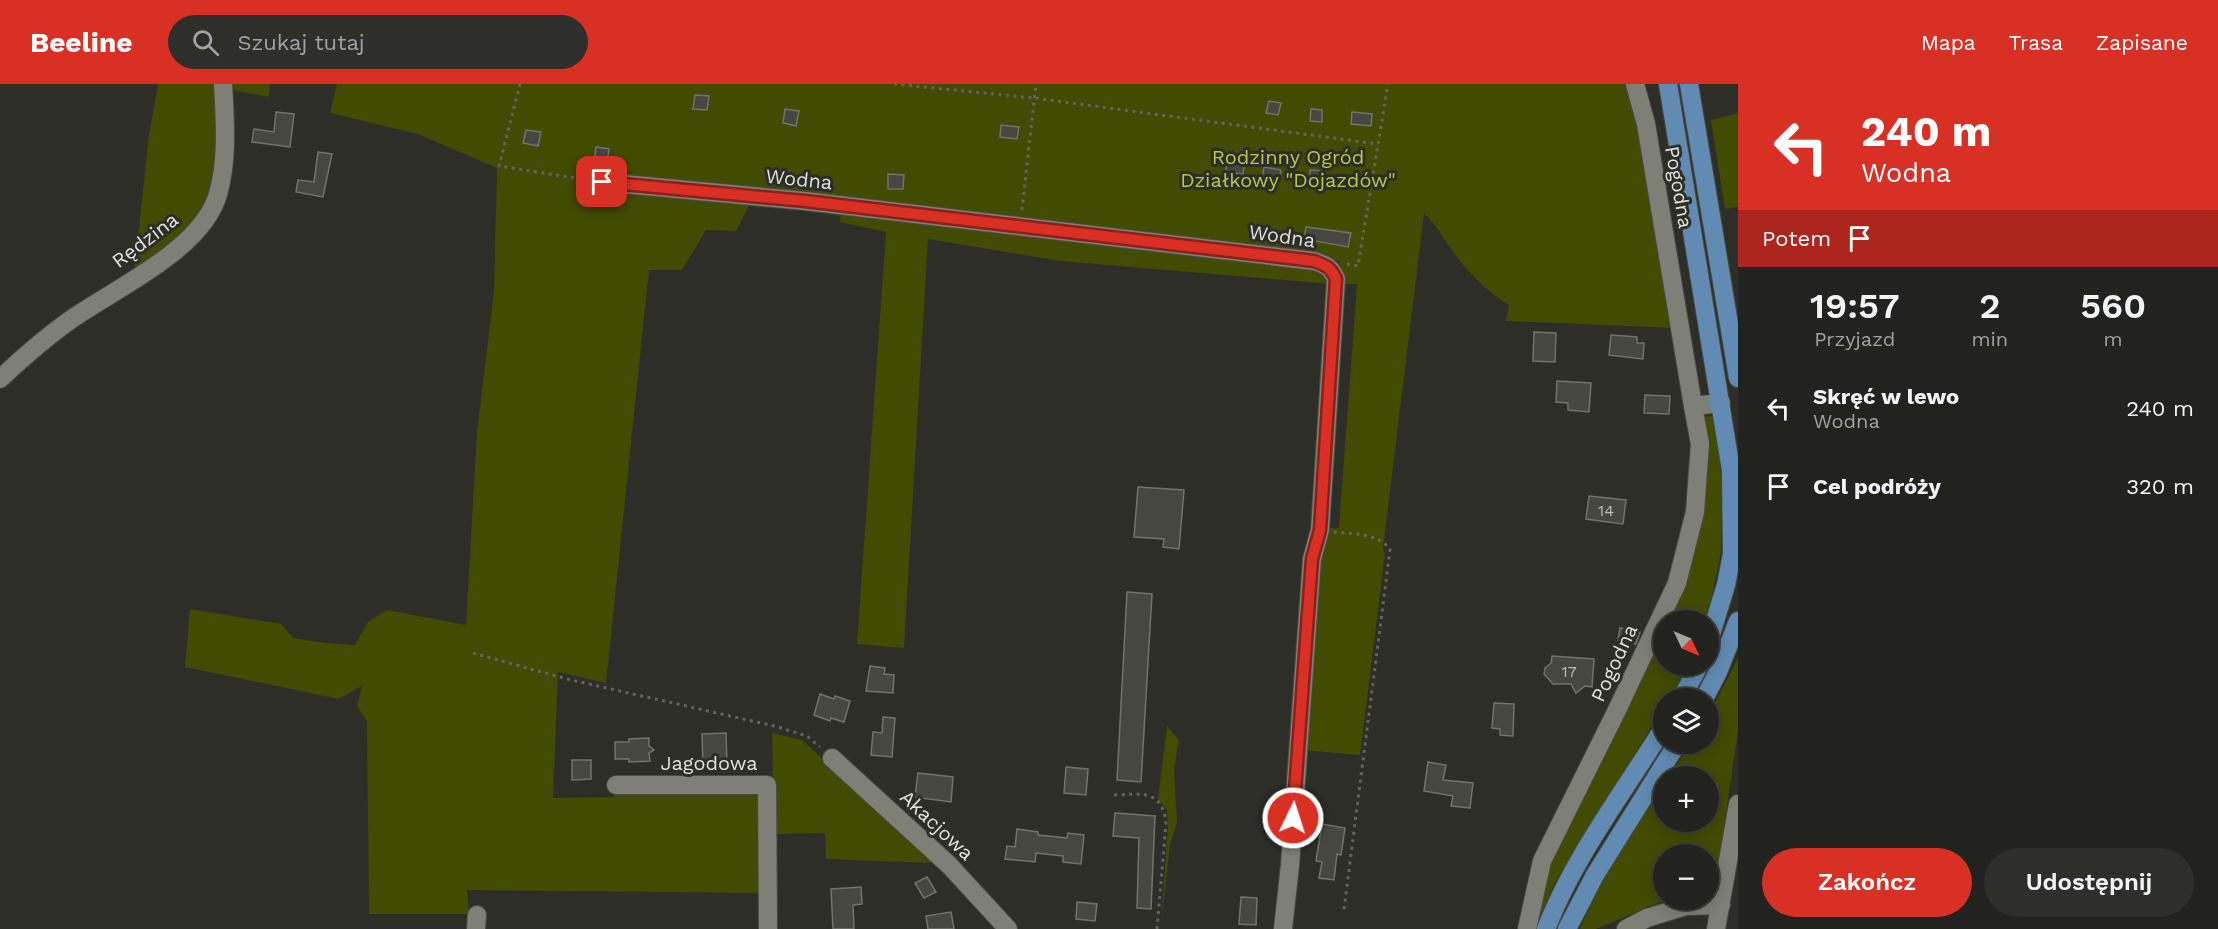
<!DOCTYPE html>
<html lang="pl">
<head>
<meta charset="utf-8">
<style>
	body { margin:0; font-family:"Work Sans",sans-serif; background:#2e2f2b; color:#f1f3f6; height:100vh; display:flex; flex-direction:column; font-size:22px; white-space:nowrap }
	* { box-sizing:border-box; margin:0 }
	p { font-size:20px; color:#a2a4a4 }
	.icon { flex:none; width:33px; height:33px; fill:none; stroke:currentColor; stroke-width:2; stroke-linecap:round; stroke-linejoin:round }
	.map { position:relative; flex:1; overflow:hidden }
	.side { display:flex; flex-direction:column; background:#22221e; width:480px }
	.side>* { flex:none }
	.guide { background:#d93025; color:#fff; overflow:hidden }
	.needle { width:39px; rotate:134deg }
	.tools { position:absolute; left:1653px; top:526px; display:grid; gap:12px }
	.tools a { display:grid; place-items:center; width:66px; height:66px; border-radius:50%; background:#22221e; box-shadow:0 3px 15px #0003,0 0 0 2px #3f3f3c; font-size:30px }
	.pin { position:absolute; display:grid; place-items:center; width:51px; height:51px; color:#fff; margin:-26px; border-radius:12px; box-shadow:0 3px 9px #0006 }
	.me { position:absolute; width:66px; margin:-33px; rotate:4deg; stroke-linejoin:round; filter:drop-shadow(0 0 4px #0008) }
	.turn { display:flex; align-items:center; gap:21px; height:126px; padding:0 24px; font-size:27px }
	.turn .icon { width:78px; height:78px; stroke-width:2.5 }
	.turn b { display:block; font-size:42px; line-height:51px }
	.then { display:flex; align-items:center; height:57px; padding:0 24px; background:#0003; gap:12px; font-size:22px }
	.eta { display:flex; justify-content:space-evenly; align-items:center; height:102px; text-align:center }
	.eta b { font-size:36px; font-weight:600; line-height:42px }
	.primary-button { display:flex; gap:12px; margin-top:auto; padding:12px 24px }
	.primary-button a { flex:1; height:69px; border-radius:36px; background:#d93025; color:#fff; font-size:24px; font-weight:600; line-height:69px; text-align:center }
	.primary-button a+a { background:#2e2f2b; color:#f1f3f6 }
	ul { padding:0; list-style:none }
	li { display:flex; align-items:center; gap:18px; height:78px; padding:0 24px }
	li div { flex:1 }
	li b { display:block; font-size:22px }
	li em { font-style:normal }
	header { display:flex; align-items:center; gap:36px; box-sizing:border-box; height:84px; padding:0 30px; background:#d93025; color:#fff }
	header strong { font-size:28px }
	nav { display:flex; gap:33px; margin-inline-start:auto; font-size:21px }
	.search { width:420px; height:54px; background:#2e2f2b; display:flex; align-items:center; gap:15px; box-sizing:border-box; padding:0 21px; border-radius:33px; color:#a2a4a4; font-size:22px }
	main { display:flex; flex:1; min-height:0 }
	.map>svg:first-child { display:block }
	.green { fill:#424b02 }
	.building { fill:#454740; stroke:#71736c; stroke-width:1.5 }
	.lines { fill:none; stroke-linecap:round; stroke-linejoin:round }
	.minor-casing { stroke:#4a4b46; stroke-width:20 }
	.major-casing { stroke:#4a4b46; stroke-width:20 }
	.path { stroke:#63645f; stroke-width:3; stroke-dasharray:3 4.5; stroke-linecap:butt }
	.minor { stroke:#7e8078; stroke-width:18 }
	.major { stroke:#618bb2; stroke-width:18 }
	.route-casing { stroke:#8d1f18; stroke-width:15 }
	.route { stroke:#d93025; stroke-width:10 }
	.labels { text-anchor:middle; stroke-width:6; stroke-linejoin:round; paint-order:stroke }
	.number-label { font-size:16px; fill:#babbb6 }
	.park-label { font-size:20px; fill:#b6ca4a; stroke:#2d2e28 }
	.street-label { font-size:20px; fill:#e1e2de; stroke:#2d2e28 }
</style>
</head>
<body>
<header>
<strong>Beeline</strong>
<div class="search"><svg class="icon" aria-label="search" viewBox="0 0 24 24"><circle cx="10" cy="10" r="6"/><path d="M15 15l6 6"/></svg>Szukaj tutaj</div>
<nav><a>Mapa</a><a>Trasa</a><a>Zapisane</a></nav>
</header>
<main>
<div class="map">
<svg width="1738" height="845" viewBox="0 0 1738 845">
	<rect width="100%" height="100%" fill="#2d2e28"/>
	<!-- green -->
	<g class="green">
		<path d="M 158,0 L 220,0 L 220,68 L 205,132 L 134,189 L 149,51 Z"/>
		<path d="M 230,0 L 270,0 L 269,13 L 236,7 Z"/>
		<path d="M 337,0 L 1631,0 L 1676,244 L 1506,237 L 1509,221 C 1484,206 1463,183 1447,159 C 1439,148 1434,138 1424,130 L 1383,464 L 1385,470 L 1360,671 L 1301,666 L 1317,444 L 1339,444 L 1357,200 L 1337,200 L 1339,177 L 1191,157 L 752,116 L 736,147 L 706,146 L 682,186 L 649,186 L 606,599 L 558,588 L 553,714 L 614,713 L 614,705 L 762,708 L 763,809 L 467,806 L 469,830 L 369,830 L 367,637 L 357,622 L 362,602 L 339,615 L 185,583 L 190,525 L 281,540 L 293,554 L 325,559 L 355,561 L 368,538 L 387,526 L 466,541 L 477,348 L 494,208 L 497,84 L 418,50 L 330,29 Z"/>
		<path d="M 1738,29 L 1738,123 L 1725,125 L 1711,36 Z"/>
		<path d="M 841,127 L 1320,184 L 1330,200 L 1061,177 L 928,155 L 904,564 L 857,560 L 886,148 L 840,138 Z"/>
		<path d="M 1715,331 L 1722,399 L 1721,468 L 1707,537 L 1664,537 L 1664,582 L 1688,582 L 1669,615 L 1664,615 L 1663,624 L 1554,801 L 1535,845 L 1545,777 L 1679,501 L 1699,334 Z"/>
		<path d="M 1738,574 L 1738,647 L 1719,777 L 1716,787 L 1709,797 L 1708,771 L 1664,771 L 1665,816 L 1596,845 L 1580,845 C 1601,794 1634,748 1663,702 L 1664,738 L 1708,738 L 1708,693 L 1669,693 L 1690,660 L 1708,660 L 1709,630 Z"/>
		<path d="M 1167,642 L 1179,656 L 1174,685 L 1177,739 L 1170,760 L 1161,842 L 1168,741 L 1167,726 L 1158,715 Z"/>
		<path d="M 772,649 L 802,656 L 935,779 L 826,775 L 825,749 L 777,750 L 773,698 Z"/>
	</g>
	<!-- building -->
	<g class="building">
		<path d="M 695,11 L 709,12 L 707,26 L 693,25 Z"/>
		<path d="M 1269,17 L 1281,19 L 1278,31 L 1266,29 Z"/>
		<path d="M 785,25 L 799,27 L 796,42 L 783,39 Z"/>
		<path d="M 1311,25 L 1322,26 L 1322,38 L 1310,37 Z"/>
		<path d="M 276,28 L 294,30 L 290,63 L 252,58 L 254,45 L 274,48 Z"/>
		<path d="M 1352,28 L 1372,30 L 1371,42 L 1351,40 Z"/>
		<path d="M 1001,41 L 1019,43 L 1017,55 L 1000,53 Z"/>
		<path d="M 526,46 L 541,48 L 538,62 L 523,59 Z"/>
		<path d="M 596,63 L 609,65 L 607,80 L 594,78 Z"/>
		<path d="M 318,68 L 332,70 L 323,113 L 296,108 L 298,96 L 314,98 Z"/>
		<path d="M 1227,75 L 1245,76 L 1243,90 L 1226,88 Z"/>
		<path d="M 1264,83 L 1281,86 L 1279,98 L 1262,95 Z"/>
		<path d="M 1310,86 L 1322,87 L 1322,101 L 1310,101 Z"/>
		<path d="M 888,90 L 904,91 L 903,105 L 888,105 Z"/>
		<path d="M 1306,143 L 1351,149 L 1348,163 L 1304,155 Z"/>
		<path d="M 1534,248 L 1556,249 L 1555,278 L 1533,277 Z"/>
		<path d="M 1611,251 L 1637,253 L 1637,259 L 1644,259 L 1643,275 L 1609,271 Z"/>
		<path d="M 1557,297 L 1591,299 L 1589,328 L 1568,326 L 1568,319 L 1556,318 Z"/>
		<path d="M 1645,311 L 1670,312 L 1669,330 L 1644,329 Z"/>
		<path d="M 1138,403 L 1184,406 L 1179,465 L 1163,463 L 1164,455 L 1134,453 Z"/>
		<path d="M 1589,412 L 1626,416 L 1623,440 L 1586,435 Z"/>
		<path d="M 1127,508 L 1152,510 L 1141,698 L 1117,696 Z"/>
		<path d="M 1620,544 L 1640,548 L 1636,560 L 1618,557 Z"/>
		<path d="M 1552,572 L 1594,575 L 1592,603 L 1585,602 L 1576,609 L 1571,600 L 1553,600 L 1544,590 L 1545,584 L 1551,579 Z"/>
		<path d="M 870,582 L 885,584 L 884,590 L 894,591 L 893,609 L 866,607 Z"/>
		<path d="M 820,610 L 834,615 L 835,612 L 850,617 L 844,638 L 831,634 L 830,637 L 814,631 Z"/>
		<path d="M 1494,619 L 1514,620 L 1513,652 L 1500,651 L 1500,645 L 1492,644 Z"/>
		<path d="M 883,633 L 895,634 L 892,673 L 871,671 L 873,648 L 882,649 Z"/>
		<path d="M 726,649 L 727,680 L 703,680 L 702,650 Z"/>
		<path d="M 649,654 L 649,662 L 654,666 L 649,669 L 650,677 L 629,678 L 629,675 L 615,675 L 615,658 L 629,658 L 629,655 Z"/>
		<path d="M 572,676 L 591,676 L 591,695 L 572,696 Z"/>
		<path d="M 1428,678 L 1446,681 L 1443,696 L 1473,699 L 1470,724 L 1451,722 L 1453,712 L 1424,707 Z"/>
		<path d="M 1066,683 L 1088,685 L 1086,711 L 1064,709 Z"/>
		<path d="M 918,689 L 953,693 L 951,718 L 915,713 Z"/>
		<path d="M 1115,729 L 1155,732 L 1151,825 L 1137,824 L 1139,754 L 1113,752 Z"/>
		<path d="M 1322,740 L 1345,744 L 1341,771 L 1337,770 L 1334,796 L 1319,794 L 1322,778 L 1316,777 Z"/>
		<path d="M 1017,745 L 1038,748 L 1038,751 L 1067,754 L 1068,749 L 1084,751 L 1081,780 L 1063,778 L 1063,772 L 1036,769 L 1035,778 L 1005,775 L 1007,762 L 1015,763 Z"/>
		<path d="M 927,793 L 936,808 L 924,814 L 915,799 Z"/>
		<path d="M 861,803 L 862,820 L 853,821 L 854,845 L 833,845 L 831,805 Z"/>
		<path d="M 1241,813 L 1257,814 L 1256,841 L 1239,840 Z"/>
		<path d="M 1077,818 L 1097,820 L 1095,837 L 1076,835 Z"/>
		<path d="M 951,828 L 954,845 L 928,845 L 926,832 Z"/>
	</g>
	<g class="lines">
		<defs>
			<g id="minor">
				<path d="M 1635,0 L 1646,40 L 1693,322"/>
				<path d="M 602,98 L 805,117 L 1314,177 C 1326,181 1331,183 1336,195 L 1320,446 L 1312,475 L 1290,781 L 1283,845"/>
				<path d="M 0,295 C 21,275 43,256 66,239 C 111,206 202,167 218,110 C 228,75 225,36 223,0"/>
				<path d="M 832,674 L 949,781 L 1008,845"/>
				<path d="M 616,701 L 767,701 L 768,845"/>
				<path d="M 476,845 L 477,831"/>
				<path d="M 1527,845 L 1542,777 L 1618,624 L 1677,499 L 1695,428 L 1700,360 L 1693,322 L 1721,319"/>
				<path d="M 1626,845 L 1647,834 L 1686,822 L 1721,821"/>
				<path d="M 1716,845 L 1738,720"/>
			</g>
			<g id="major">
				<path d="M 1668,0 L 1731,386 L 1732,470 L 1726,501 L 1708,560"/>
				<path d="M 1689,0 L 1738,294"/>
				<path d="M 1681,615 L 1699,582"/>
				<path d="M 1704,615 L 1718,588 L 1738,537"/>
				<path d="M 1546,845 C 1574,773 1623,709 1664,643"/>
				<path d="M 1567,845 L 1595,791 L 1677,660"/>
			</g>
		</defs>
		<!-- minor casing -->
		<use href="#minor" class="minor-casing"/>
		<!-- major casing -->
		<use href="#major" class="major-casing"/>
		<!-- path -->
		<g class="path">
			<path d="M 520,0 L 499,82 L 588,96"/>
			<path d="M 894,0 L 1034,14 L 1378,60"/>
			<path d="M 1022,126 L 1036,0"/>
			<path d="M 1347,180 L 1358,182 L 1388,0"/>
			<path d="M 1334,448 C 1351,450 1380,449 1390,466 L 1344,825"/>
			<path d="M 473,569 L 567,595 L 774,642 L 807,652 L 820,663"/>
			<path d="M 1114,711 C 1141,710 1163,705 1166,740 L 1157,845"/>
		</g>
		<!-- minor -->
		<use href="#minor" class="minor"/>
		<!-- major -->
		<use href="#major" class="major"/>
	</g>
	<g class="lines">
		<defs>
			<path id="route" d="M 602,98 L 805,117 L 1314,177 C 1325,181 1331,183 1336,195 L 1320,446 L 1312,475 L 1293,734"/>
		</defs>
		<!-- route casing -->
		<use href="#route" class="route-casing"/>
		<!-- route -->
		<use href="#route" class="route"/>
	</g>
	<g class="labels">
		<!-- number labels -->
		<g class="number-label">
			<text x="1606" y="432">14</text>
			<text x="1569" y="593">17</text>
		</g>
		<!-- park labels -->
		<g class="park-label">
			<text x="1288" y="80">Rodzinny Ogród<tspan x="1288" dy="23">Działkowy "Dojazdów"</tspan></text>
		</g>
		<!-- street labels -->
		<g class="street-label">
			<text transform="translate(799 95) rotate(6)" y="7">Wodna</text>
			<text transform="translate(1679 103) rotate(80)" y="7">Pogodna</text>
			<text transform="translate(1282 152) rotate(8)" y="7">Wodna</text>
			<text transform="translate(145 156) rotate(-37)" y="7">Rędzina</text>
			<text transform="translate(1614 579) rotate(-65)" y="7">Pogodna</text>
			<text x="709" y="686">Jagodowa</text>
			<text transform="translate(937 741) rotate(43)" y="7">Akacjowa</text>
		</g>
	</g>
</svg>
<div class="tools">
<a><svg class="needle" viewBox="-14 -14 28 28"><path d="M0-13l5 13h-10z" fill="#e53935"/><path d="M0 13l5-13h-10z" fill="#a2a4a4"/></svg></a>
<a><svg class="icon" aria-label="layers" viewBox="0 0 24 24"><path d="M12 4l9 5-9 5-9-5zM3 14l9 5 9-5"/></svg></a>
<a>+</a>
<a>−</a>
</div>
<div class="pin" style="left:602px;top:98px;background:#d93025"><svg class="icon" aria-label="arrive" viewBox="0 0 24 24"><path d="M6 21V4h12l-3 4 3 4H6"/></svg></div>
<svg class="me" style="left:1293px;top:734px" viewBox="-20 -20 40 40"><circle r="17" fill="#d93025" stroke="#fff" stroke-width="3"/><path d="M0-11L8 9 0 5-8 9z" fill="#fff"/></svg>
</div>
<section class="side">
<div class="guide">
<div class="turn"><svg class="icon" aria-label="left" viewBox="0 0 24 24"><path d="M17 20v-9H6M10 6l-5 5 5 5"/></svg><div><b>240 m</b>Wodna</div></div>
<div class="then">Potem<svg class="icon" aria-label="arrive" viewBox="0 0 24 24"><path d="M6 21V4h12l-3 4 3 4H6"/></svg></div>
</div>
<div class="eta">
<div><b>19:57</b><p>Przyjazd</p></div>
<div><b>2</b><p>min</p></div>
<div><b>560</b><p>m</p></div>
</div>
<ul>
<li><svg class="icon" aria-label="left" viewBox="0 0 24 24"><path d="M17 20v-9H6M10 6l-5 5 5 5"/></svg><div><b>Skręć w lewo</b><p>Wodna</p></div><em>240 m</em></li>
<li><svg class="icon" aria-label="arrive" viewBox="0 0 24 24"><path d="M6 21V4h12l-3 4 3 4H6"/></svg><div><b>Cel podróży</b></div><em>320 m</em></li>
</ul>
<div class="primary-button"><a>Zakończ</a><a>Udostępnij</a></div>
</section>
</main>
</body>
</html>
